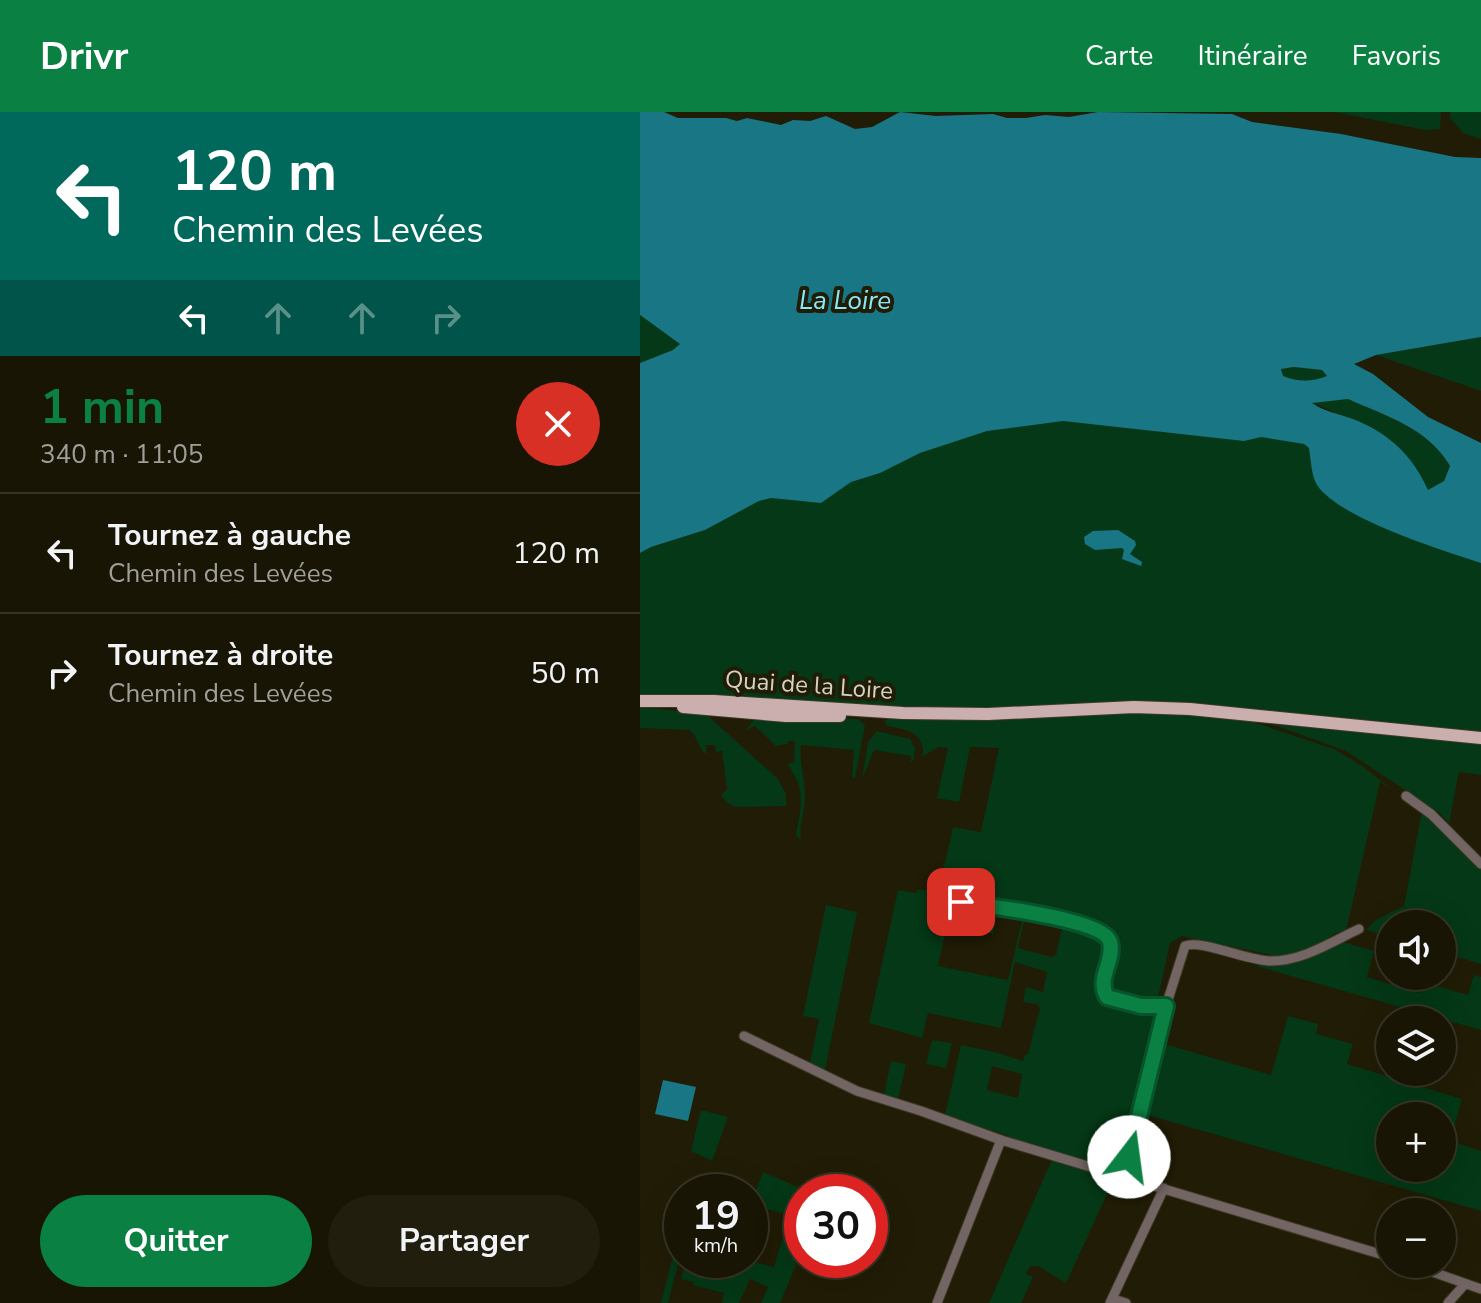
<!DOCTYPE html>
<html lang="fr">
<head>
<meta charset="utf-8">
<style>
	body { margin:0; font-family:"Nunito Sans",sans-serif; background:#221e0e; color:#f1f3f6; height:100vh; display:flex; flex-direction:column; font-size:30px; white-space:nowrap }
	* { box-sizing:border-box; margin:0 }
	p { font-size:26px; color:#9f9f9a }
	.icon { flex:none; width:44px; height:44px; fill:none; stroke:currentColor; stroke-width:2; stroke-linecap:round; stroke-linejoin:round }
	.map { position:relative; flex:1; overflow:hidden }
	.sheet { display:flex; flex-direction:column; background:#191504; width:640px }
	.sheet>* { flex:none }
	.guide { background:#00695c; color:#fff; overflow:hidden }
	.fabs { position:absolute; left:736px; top:798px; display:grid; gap:16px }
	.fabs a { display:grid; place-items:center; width:80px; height:80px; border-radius:50%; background:#191504; box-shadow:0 8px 32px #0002,0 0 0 2px #373426; font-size:40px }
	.speed { position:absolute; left:24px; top:1062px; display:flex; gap:16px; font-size:40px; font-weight:700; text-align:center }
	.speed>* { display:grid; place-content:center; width:104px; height:104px; border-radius:50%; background:#191504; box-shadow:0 8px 32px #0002,0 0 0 2px #373426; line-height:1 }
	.speed small { font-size:20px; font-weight:400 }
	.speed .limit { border:12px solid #d22; background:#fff; color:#111 }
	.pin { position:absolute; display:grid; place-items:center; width:68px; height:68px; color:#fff; margin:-34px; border-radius:16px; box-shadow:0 4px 12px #0006 }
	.me { position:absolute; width:88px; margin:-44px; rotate:15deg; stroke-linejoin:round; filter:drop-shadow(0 0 6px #0008) }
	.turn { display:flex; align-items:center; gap:28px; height:168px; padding:0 40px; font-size:36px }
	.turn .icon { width:104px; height:104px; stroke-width:2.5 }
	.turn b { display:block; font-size:56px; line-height:68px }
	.lanes { display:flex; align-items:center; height:76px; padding:0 40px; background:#0003; justify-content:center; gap:40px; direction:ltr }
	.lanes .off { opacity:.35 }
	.round { display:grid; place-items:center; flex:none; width:84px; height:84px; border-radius:42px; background:#221e0e }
	.head { display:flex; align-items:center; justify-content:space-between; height:136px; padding:0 40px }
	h1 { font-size:48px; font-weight:700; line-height:60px; color:#0b8043 }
	.cta { display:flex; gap:16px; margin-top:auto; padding:16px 40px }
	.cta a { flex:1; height:92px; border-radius:48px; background:#0b8043; color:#fff; font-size:32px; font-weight:700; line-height:92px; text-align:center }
	.cta a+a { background:#221e0e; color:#f1f3f6 }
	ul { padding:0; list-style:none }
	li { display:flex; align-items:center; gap:24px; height:120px; padding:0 40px; border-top:2px solid #373426 }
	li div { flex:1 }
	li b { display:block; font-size:30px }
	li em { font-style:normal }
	header { display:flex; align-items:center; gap:48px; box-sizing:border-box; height:112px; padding:0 40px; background:#0b8043; color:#fff }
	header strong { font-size:38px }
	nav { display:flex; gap:44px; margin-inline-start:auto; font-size:28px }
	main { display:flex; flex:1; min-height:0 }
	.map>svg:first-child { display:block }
	.green { fill:#043816; fill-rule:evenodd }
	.water { fill:#187685; fill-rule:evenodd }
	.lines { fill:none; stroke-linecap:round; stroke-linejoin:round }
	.minor-casing { stroke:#3e3924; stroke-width:11 }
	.major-casing { stroke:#3e3924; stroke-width:14 }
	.minor { stroke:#726564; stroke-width:9 }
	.major { stroke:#caafae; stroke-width:12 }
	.route-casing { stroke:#07532c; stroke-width:20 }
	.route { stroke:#0b8043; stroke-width:14 }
	.labels { text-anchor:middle; stroke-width:8; stroke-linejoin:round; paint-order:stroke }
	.street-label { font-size:24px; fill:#d5d2c4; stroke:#211c05 }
	.water-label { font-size:26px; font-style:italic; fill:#8ae7f8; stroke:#211c05 }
</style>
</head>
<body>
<header>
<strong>Drivr</strong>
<nav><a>Carte</a><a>Itinéraire</a><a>Favoris</a></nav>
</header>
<main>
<section class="sheet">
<div class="guide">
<div class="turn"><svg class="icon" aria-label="left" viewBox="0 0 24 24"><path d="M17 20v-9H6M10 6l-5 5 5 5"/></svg><div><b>120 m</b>Chemin des Levées</div></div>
<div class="lanes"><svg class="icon" aria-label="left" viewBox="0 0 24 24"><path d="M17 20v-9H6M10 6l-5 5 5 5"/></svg><svg class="icon off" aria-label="ahead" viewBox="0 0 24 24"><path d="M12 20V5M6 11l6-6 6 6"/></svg><svg class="icon off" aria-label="ahead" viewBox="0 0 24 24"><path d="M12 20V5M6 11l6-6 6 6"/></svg><svg class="icon off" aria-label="right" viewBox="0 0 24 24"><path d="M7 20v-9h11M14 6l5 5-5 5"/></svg></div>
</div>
<div class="head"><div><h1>1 min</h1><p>340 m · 11:05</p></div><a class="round" style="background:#d93025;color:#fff"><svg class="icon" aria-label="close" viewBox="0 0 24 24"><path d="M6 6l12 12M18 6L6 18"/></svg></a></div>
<ul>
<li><svg class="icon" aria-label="left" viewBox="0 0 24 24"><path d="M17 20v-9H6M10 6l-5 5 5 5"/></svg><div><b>Tournez à gauche</b><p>Chemin des Levées</p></div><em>120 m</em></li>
<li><svg class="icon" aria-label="right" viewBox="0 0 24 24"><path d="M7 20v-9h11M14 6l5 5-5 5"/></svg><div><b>Tournez à droite</b><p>Chemin des Levées</p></div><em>50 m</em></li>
</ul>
<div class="cta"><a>Quitter</a><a>Partager</a></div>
</section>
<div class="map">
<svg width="841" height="1191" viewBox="0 0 841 1191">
	<rect width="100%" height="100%" fill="#211c05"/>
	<!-- green -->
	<g class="green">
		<path d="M 695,0 L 801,0 L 800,17 L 785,18 Z"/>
		<path d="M 810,0 L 841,0 L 841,27 L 823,21 L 810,6 Z"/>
		<path d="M 0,203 L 41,232 L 33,238 L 0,251 Z"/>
		<path d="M 841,225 L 841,279 L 736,243 Z"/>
		<path d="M 654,255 L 682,258 L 687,264 C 671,270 660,270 643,264 L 641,257 Z"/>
		<path d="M 708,287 C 746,304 788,316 810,355 L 803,370 L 841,395 L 841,622 L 625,599 L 308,598 L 0,584 L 0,441 L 11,435 L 65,418 L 119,389 L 131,386 L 160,389 L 382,301 L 725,322 L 737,319 L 671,290 Z"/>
		<path d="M 0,595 L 66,602 L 138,667 L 146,682 L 146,694 L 96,695 L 86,690 L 81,683 L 87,677 L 82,638 L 76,641 L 75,633 L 66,633 L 66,642 C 57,635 58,624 49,618 L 0,616 Z"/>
		<path d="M 481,601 L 590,605 L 610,609 L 694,637 L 722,654 L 753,678 L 740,670 L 706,819 L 695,821 L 682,831 L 665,839 L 641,845 L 542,824 L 530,831 L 518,886 L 510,892 L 467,883 L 468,822 L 445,809 L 324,788 L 320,782 L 308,778 L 306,789 L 357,800 L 353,822 L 307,813 L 298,854 L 368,868 L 383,805 L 385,805 L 378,836 L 411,845 L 416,843 L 423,812 C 433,814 446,815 455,820 C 481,836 445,870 467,890 L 514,898 L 521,903 L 485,1048 L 479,1053 L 468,1055 L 373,1029 L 369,1024 L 305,1003 L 321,933 L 355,940 L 383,949 L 384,944 L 388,942 L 400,896 L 397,892 L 383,890 L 386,875 L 403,880 L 407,860 L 375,850 L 361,916 L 288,901 L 282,926 L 229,911 L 258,778 L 276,781 L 277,778 L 299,778 L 313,715 L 341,720 L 359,636 L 330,635 L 319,690 L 297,686 L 308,636 L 299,635 L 283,644 C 285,620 266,617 247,614 L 245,609 L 251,605 ZM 352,954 L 382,962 L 378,986 L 347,978 Z"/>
		<path d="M 116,605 L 218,607 L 225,613 L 215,666 L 212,665 L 214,638 L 161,633 C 159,651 165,667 165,684 C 165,700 158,714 161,728 L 156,723 C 161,691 167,680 147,652 L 154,651 L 155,629 L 149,629 L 147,632 L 136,634 L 115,614 L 106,618 Z"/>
		<path d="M 620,608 L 729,621 L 841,631 L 841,663 L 819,660 L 809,711 L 800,701 L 706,639 Z"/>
		<path d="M 237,619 L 270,627 L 275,636 L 274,648 L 270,650 L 271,644 L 234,638 L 222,667 L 228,630 Z"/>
		<path d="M 782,699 L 841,757 L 841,852 L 802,840 L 802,812 L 750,812 L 750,825 L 726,818 L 736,808 L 764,794 Z"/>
		<path d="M 186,793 L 217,800 L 184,963 L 169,956 L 179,907 L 163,904 Z"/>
		<path d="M 703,830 L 734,839 L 727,865 L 779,881 L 783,870 L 828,883 L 834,863 L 841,865 L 841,918 L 616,854 Z"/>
		<path d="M 648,904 L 678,912 L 676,922 L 713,932 L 707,952 L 822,987 L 810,1029 L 841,1039 L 841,1099 L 504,1002 L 521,931 L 631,963 ZM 750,1004 L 802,1004 L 802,1056 L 750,1056 Z"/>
		<path d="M 292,928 L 312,931 L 306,956 L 286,952 Z"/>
		<path d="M 251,949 L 266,952 L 258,987 L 244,982 Z"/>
		<path d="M 61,998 L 88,1005 L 72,1049 L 51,1039 Z"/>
		<path d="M 413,1045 L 475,1065 L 426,1171 L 398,1154 L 390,1154 L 386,1162 L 393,1165 L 381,1191 L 349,1191 Z"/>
		<path d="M 123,1060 L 170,1080 L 162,1080 L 162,1139 L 140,1191 L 121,1191 L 128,1175 L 110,1167 L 99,1191 L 82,1191 L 84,1181 L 53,1173 L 53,1170 L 41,1167 L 46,1148 L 107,1148 L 134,1155 L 149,1103 L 110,1093 Z"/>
		<path d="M 42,1107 L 42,1136 L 28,1191 L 21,1191 Z"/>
	</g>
	<!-- water -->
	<g class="water">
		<path d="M 0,0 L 24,0 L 38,6 L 86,6 L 97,9 L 107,6 L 141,13 L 153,8 L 170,9 L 186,4 L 215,17 L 232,15 L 260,0 L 296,4 L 353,2 L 367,6 L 386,6 L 405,3 L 429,5 L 458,0 L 592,2 L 612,10 L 701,22 L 815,45 L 841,46 L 841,225 L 736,243 L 714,252 L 733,262 L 788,305 L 841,331 L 841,451 C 802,438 700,407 677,373 C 671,363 671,348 669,336 L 664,332 L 621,325 L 604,329 L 423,309 L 347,319 L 280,341 L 240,361 L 211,370 L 181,391 L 131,386 L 119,389 L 65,418 L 11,435 L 0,441 L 0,251 L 33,238 L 40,232 L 0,203 ZM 654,255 L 682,258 L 687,264 C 671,270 659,270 643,264 L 641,257 ZM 708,287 C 746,304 788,316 810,354 L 804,369 L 788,378 C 773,344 749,321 713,307 C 699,302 683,299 672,291 Z"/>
		<path d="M 478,418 L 495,429 L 496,433 L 490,442 L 502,450 L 501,454 L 482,447 L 484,438 L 482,436 L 455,438 L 445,432 L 444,425 L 453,419 Z"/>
		<path d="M 23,968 L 56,975 L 48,1009 L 15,1002 Z"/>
	</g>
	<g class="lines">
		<defs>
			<g id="minor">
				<path d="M 766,684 L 791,702 L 841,752"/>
				<path d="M 321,790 C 346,794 464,807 470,830 C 475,850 456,866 467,885 L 501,894 L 526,894"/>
				<path d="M 104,924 L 217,979 L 281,999 L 361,1028"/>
				<path d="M 483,1063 L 499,1008 L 526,894 L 545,834 C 560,827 608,849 631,849 C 663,849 691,830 719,817"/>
				<path d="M 770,1152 L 841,1177"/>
				<path d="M 473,1187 L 486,1191"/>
				<path d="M 297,1191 L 361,1028 L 750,1145"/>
				<path d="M 470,1191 L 524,1076"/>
				<path d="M 808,1191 L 825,1172"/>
			</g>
			<g id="major">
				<path d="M 0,589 L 74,589 L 263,601 L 348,602 L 494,595 L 550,597 L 841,626"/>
				<path d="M 43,595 L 146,604 L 200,604"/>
			</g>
		</defs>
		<!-- minor casing -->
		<use href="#minor" class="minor-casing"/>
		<!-- major casing -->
		<use href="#major" class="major-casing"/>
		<!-- minor -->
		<use href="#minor" class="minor"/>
		<!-- major -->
		<use href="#major" class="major"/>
	</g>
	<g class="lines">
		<defs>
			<path id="route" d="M 321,790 C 346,794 464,807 470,830 C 475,849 456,866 467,885 L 501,894 L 526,894 L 489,1045"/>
		</defs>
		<!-- route casing -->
		<use href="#route" class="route-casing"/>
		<!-- route -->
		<use href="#route" class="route"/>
	</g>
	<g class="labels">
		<!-- street labels -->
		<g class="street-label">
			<text transform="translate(169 573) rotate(4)" y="8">Quai de la Loire</text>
		</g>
		<!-- water labels -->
		<g class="water-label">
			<text x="205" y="197">La Loire</text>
		</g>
	</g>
</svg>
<div class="fabs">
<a><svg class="icon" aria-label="sound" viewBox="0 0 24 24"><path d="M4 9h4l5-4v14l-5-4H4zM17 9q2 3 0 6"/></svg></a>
<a><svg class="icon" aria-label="layers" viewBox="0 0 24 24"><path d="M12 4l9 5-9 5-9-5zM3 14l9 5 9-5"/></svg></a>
<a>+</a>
<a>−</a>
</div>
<div class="speed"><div>19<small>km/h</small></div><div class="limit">30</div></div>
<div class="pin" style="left:321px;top:790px;background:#d93025"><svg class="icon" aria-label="arrive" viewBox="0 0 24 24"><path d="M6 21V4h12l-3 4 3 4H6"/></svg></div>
<svg class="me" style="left:489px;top:1045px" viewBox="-20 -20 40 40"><circle r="19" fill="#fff"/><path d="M0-13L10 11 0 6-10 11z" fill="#0b8043"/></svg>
</div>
</main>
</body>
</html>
